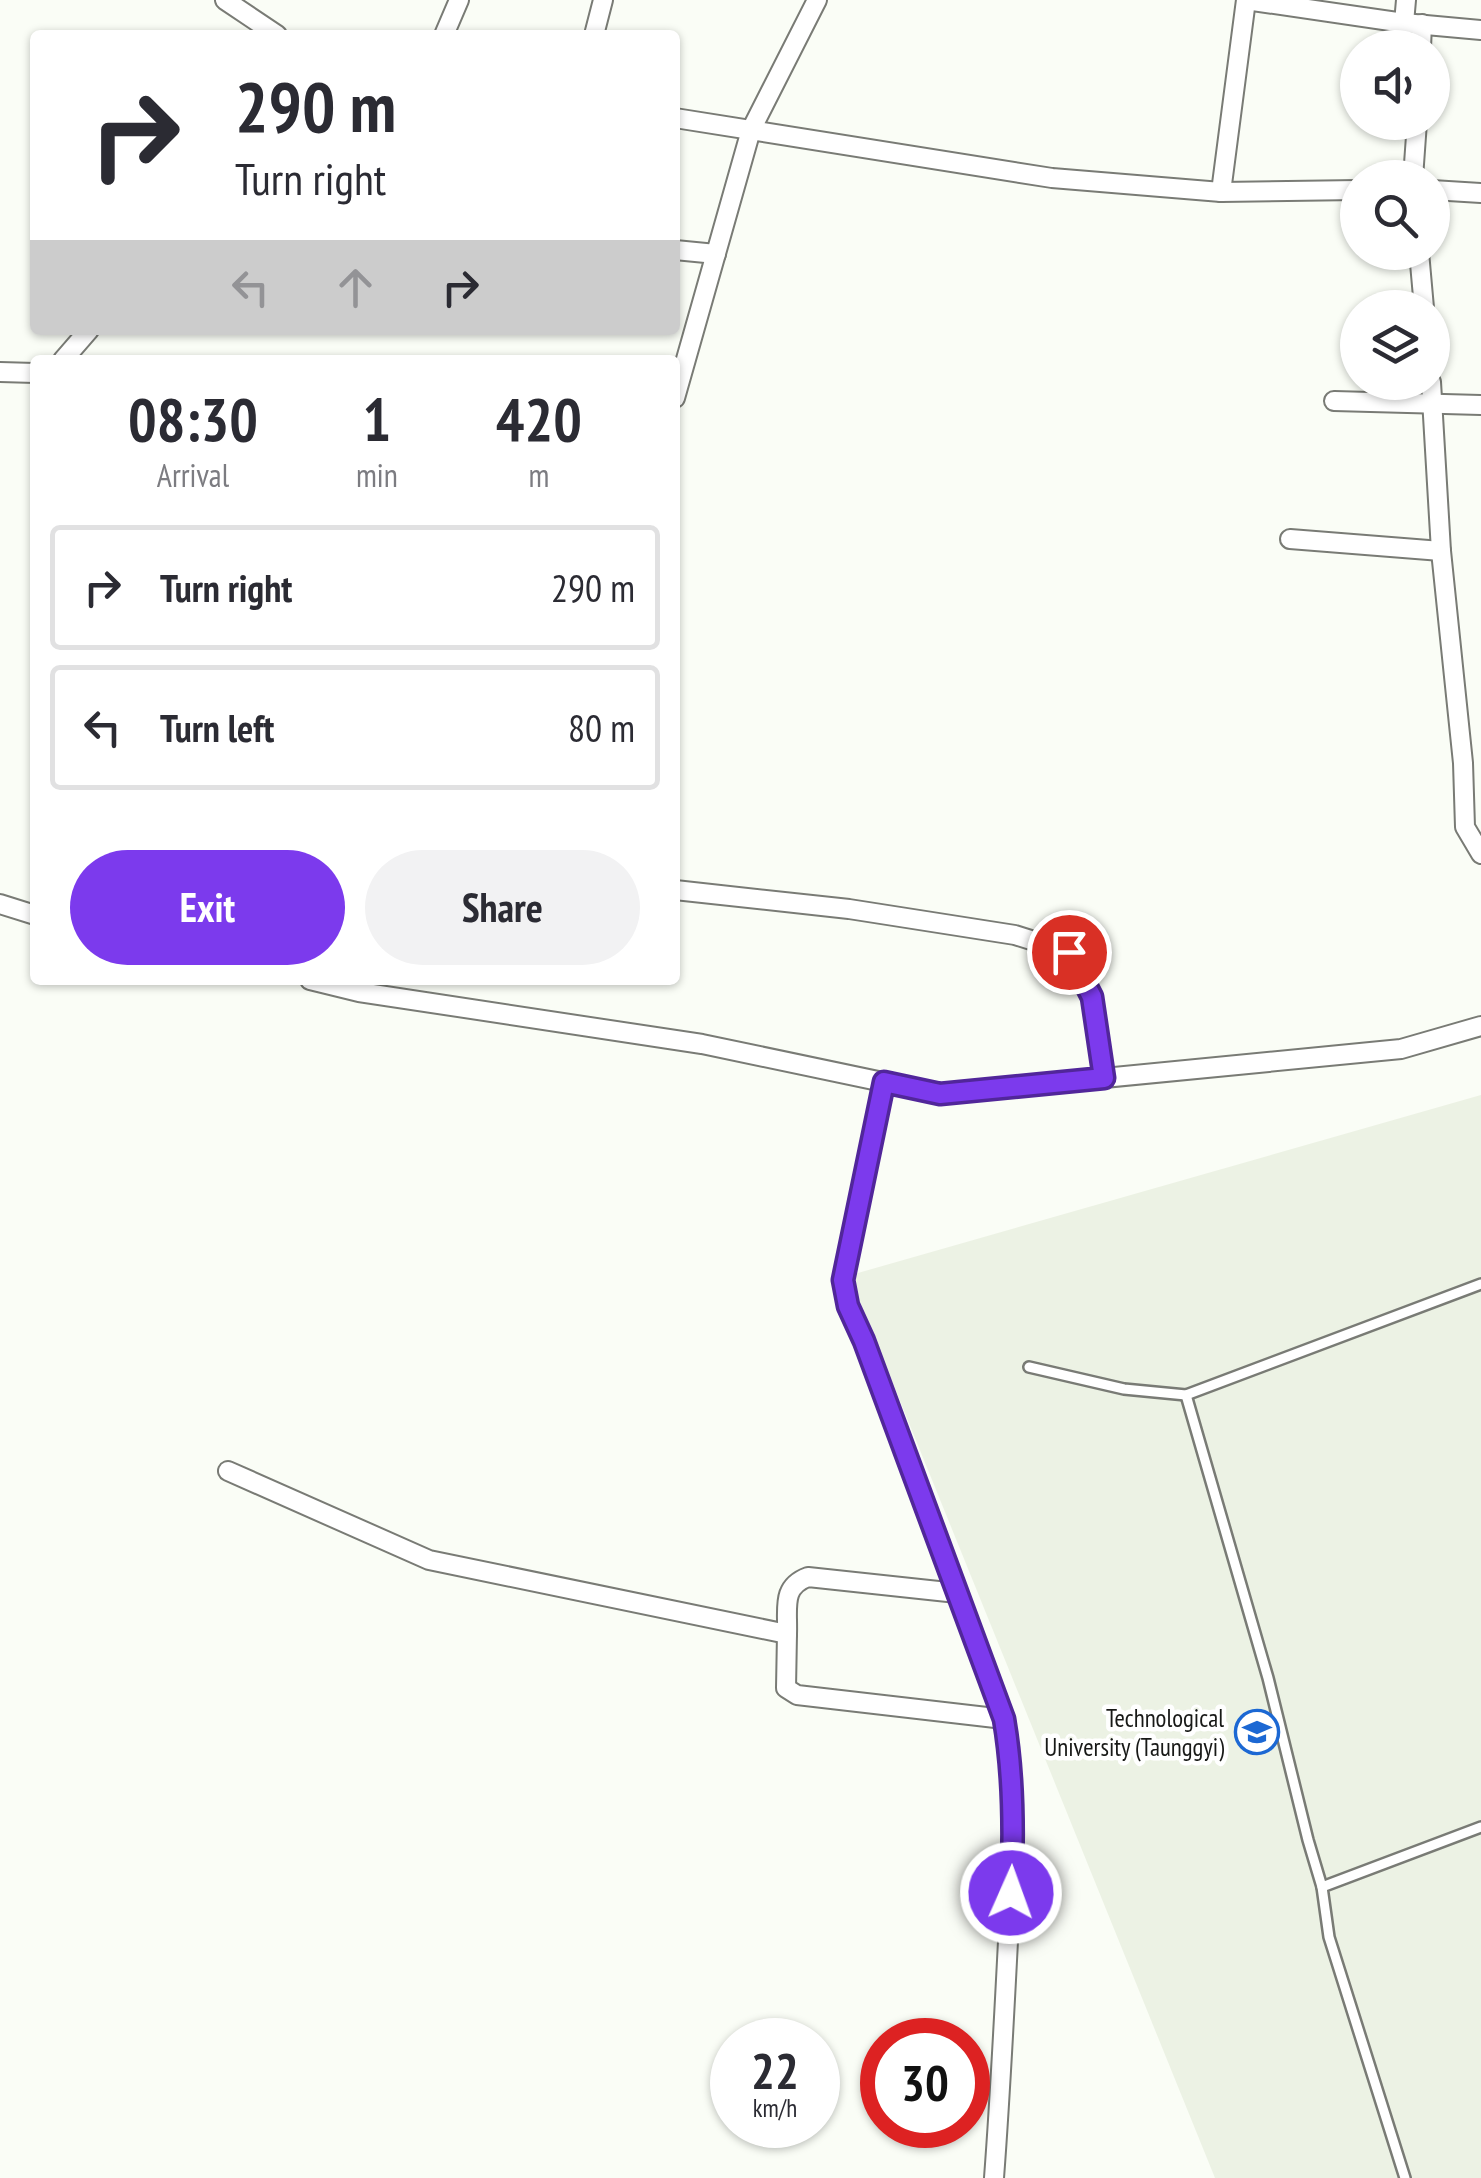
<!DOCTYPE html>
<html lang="en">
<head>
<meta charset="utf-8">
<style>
	body { margin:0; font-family:"PT Sans Narrow",sans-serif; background:#f2f2f3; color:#2b2b33; height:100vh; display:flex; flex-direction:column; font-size:38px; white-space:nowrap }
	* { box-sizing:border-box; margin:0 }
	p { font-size:32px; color:#7c7c81 }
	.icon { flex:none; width:55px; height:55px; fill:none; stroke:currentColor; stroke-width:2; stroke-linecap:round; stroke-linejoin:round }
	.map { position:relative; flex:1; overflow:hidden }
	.panel { position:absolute; left:30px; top:355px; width:650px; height:630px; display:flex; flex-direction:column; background:#fff; border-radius:10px; box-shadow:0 2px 8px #0004 }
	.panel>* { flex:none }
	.top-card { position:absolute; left:30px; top:30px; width:650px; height:305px; border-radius:10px; box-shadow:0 2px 8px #0004; background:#fff; color:#2b2b33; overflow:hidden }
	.fabs { position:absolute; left:1340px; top:30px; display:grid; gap:20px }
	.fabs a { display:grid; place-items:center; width:110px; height:110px; border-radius:50%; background:#fff; box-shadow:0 2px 8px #0004; font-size:50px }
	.speed { position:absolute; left:710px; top:2018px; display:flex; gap:20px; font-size:50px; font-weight:700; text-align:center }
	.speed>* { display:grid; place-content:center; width:130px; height:130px; border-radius:50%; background:#fff; box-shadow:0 2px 8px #0004; line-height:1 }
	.speed small { font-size:25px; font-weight:400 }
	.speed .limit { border:15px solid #d22; background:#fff; color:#111 }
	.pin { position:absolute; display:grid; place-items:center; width:85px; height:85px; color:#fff; margin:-42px; border:5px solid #fff; border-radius:50%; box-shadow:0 2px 10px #0007 }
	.me { position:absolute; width:110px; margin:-55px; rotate:2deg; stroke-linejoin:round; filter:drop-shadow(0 0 8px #0008) }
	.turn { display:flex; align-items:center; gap:35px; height:210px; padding:0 40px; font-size:45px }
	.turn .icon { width:130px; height:130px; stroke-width:2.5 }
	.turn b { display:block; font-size:70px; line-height:85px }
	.lanes { display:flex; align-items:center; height:95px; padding:0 40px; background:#0003; justify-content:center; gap:50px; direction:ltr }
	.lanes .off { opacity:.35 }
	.eta { display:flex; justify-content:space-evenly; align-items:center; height:170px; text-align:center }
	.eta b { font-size:60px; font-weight:600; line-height:70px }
	.primary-button { display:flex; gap:20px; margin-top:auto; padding:20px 40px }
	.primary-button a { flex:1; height:115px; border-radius:60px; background:#7c3aed; color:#fff; font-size:40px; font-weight:600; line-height:115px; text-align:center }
	.primary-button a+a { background:#f2f2f3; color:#2b2b33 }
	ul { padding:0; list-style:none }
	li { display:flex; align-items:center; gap:30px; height:125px; margin:0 20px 15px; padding:0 20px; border:5px solid #e1e1e2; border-radius:10px }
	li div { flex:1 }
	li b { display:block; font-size:38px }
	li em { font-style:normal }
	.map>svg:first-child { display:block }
	.built { fill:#ecf2e4 }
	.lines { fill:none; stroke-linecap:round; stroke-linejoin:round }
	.service-casing { stroke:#797b75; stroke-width:14 }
	.minor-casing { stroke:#797b75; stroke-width:22 }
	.service { stroke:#fff; stroke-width:9 }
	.minor { stroke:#fff; stroke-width:18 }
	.route-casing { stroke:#51269a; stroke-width:25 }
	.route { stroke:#7c3aed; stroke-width:18 }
	.labels { text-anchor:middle; stroke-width:9; stroke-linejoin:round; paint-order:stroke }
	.poi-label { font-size:25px; fill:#181917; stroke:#fff; text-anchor:end }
</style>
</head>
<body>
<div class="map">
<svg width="1481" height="2178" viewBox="0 0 1481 2178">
	<rect width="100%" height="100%" fill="#fafdf6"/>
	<!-- built -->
	<path class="built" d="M 1481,1095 L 1481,2178 L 1215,2178 L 853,1285 L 851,1275 Z"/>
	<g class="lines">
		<defs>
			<g id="service">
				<path d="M 1029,1367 L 1124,1389 L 1186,1395 L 1481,1284"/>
				<path d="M 1186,1395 L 1268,1678 L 1308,1840 L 1322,1887"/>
				<path d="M 1405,2178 L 1329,1937 L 1322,1887 L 1481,1827"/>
			</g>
			<g id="minor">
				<path d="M 225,0 L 277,35"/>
				<path d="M 1246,0 L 1404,23 L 1481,30"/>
				<path d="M 1404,23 L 1406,0"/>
				<path d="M 444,35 L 459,0"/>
				<path d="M 594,35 L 603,0"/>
				<path d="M 1421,48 L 1422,24"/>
				<path d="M 675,118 L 1052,178 L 1221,192 L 1358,190"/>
				<path d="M 1413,178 L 1417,122"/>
				<path d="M 1432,190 L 1481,193"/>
				<path d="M 1221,192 L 1246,0"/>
				<path d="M 675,250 L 716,254"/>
				<path d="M 1419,252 L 1424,308"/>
				<path d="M 63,360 L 89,330"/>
				<path d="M 0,372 L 35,373"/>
				<path d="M 1431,382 L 1441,551 L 1463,763 L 1465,827 L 1481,854"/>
				<path d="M 675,398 L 751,130 L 817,0"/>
				<path d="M 1334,401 L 1481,405"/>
				<path d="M 1290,539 L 1441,551"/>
				<path d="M 675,890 L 849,909 L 1015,935 L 1069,952 L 1092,997 L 1104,1078"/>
				<path d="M 0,904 L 35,915"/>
				<path d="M 310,980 L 359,992 L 702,1044 L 940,1094 L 1401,1049 L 1481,1026"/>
				<path d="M 884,1082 L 843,1280 L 848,1306 L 864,1341 L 1004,1719 C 1016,1793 1012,1867 1008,1941 C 1004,2020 1000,2099 994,2178"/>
				<path d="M 228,1471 L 429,1560 L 787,1634 C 788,1608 781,1587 808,1577 L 957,1593"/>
				<path d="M 787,1634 L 786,1688 L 797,1695 L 1004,1719"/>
			</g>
		</defs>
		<!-- service casing -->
		<use href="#service" class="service-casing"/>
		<!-- minor casing -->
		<use href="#minor" class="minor-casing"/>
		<!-- service -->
		<use href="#service" class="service"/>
		<!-- minor -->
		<use href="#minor" class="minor"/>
	</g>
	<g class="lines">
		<defs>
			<path id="route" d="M 1011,1893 C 1014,1835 1014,1777 1004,1719 L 864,1341 L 848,1306 L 843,1280 L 884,1082 L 940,1094 L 1104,1078 L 1092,997 L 1069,952"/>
		</defs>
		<!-- route casing -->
		<use href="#route" class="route-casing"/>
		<!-- route -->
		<use href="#route" class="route"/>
	</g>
	<!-- icons -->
	<defs>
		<symbol id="university-ring" viewBox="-11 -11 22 22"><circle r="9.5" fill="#fff" stroke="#1c68d3" stroke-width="1.5"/><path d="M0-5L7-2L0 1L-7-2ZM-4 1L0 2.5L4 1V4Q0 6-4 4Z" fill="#1c68d3"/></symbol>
	</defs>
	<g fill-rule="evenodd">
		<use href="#university-ring" x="1232" y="1707" width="50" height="50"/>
	</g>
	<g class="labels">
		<!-- poi labels -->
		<g class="poi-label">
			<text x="1224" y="1727">Technological<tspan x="1224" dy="29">University (Taunggyi)</tspan></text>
		</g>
	</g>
</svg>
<div class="fabs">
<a><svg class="icon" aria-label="sound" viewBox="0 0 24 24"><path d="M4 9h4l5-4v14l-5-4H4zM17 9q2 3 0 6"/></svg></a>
<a><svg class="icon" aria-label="search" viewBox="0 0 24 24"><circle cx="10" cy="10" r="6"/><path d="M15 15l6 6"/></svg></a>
<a><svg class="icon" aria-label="layers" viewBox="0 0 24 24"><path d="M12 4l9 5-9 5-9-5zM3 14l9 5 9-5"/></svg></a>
</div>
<div class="speed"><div>22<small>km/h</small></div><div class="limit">30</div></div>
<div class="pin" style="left:1069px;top:952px;background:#d93025"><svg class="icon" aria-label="arrive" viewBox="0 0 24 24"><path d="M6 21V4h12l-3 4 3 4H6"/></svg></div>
<svg class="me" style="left:1011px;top:1893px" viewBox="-20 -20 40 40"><circle r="17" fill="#7c3aed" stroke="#fff" stroke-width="3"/><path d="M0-11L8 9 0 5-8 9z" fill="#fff"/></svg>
<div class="top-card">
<div class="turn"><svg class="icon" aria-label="right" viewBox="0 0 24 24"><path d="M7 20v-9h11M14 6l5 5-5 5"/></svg><div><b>290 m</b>Turn right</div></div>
<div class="lanes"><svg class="icon off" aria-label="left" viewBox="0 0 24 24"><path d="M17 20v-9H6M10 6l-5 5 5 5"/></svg><svg class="icon off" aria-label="ahead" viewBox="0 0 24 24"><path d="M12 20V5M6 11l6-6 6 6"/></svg><svg class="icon" aria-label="right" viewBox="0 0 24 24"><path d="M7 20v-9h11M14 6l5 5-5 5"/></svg></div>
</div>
<section class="panel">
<div class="eta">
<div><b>08:30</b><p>Arrival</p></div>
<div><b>1</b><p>min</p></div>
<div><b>420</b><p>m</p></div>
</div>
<ul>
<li><svg class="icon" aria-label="right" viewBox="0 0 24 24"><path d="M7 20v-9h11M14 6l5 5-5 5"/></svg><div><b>Turn right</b></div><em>290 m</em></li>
<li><svg class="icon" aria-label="left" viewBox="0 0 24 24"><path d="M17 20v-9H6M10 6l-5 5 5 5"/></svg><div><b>Turn left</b></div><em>80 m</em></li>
</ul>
<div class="primary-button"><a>Exit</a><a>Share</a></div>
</section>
</div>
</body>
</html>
